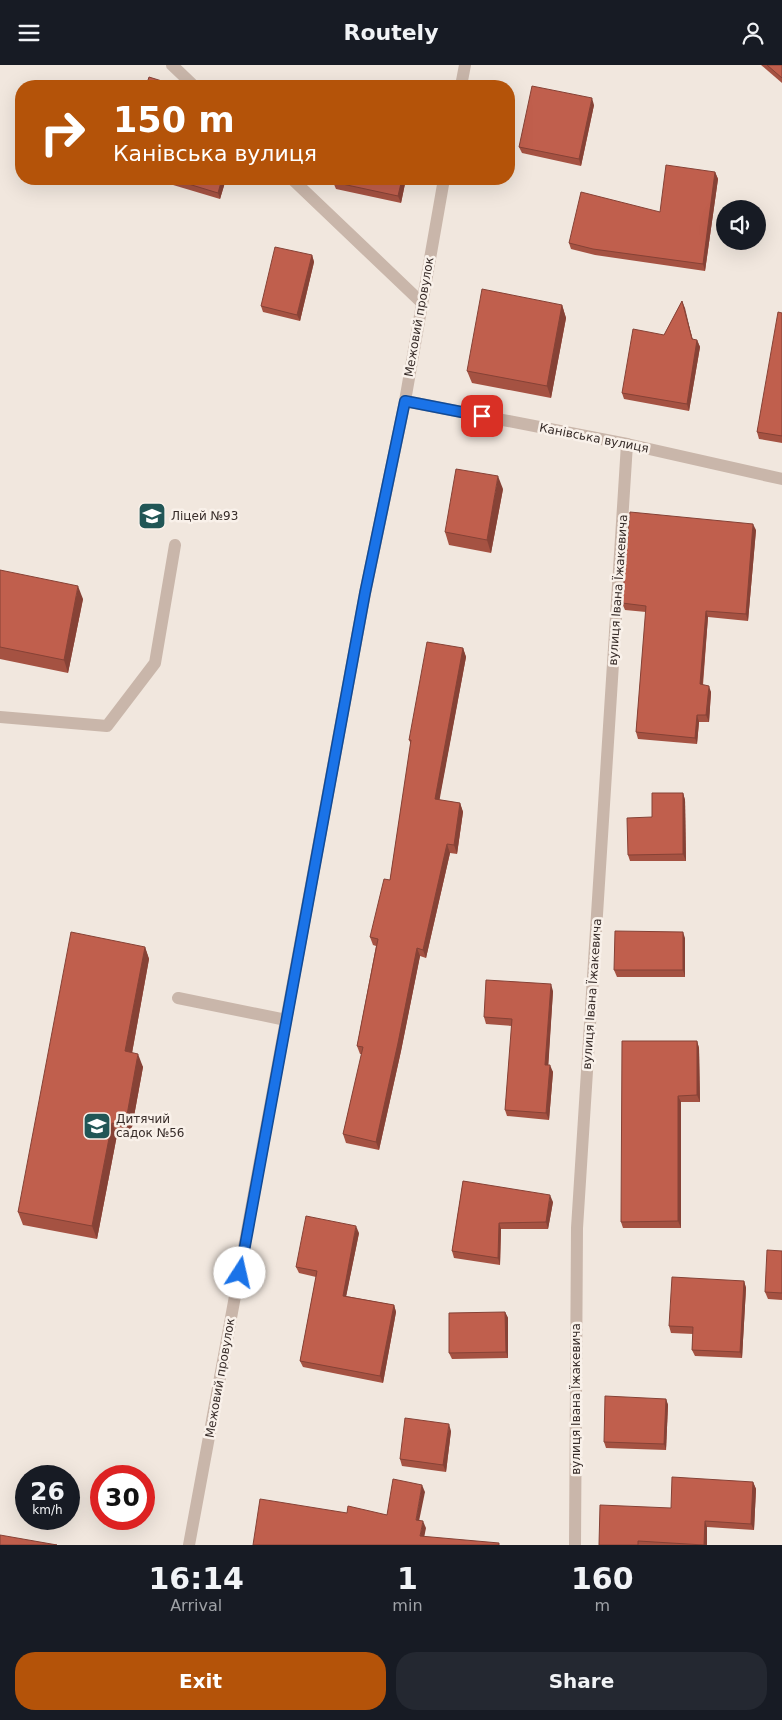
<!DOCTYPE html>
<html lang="en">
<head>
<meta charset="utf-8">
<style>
	body { margin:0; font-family:"DejaVu Sans",sans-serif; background:#242831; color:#f1f3f6; height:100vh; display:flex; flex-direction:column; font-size:19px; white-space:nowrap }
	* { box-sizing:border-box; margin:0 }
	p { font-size:16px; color:#9ea1a6 }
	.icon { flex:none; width:28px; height:28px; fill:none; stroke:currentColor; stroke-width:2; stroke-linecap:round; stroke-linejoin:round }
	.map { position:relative; height:1480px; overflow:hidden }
	.panel { display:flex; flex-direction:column; background:#171b24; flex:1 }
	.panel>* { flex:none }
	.guide { position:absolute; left:15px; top:15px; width:500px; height:105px; border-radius:20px; box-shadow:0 5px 20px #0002; background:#b45309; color:#fff; overflow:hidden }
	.controls { position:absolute; left:716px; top:135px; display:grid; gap:10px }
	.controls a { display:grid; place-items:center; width:50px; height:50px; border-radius:50%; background:#171b24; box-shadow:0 5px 20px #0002; font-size:25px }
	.speed { position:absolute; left:15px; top:1400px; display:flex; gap:10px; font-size:25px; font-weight:700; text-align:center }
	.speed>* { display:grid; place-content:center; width:65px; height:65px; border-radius:50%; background:#171b24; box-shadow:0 5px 20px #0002; line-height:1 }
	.speed small { font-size:12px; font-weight:400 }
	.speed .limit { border:8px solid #d22; background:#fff; color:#111 }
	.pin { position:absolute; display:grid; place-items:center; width:42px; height:42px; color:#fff; margin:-21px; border-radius:10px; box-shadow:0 2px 8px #0006 }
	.me { position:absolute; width:55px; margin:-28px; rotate:10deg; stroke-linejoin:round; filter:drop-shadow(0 0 4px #0008) }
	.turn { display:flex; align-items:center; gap:18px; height:105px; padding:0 15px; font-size:22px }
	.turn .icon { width:65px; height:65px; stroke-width:2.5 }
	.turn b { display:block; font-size:35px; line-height:42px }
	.eta { display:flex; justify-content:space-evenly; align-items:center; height:85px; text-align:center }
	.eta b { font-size:30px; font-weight:800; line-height:35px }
	.primary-button { display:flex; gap:10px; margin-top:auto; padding:10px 15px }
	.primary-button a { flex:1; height:58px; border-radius:20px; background:#b45309; color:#fff; font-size:20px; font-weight:800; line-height:58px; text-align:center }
	.primary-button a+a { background:#242831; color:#f1f3f6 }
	header { display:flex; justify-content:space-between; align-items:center; height:65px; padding:0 15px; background:#171b24; font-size:22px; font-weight:800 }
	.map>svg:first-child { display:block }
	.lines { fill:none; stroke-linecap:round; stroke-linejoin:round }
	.minor { stroke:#c9b6aa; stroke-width:12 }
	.wall { fill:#a55242 }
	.shaded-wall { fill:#864236 }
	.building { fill:#c05f4d; stroke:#864236 }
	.route-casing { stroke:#114b97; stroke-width:12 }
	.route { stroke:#1a73e8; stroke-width:9 }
	.labels { text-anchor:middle; stroke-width:5; stroke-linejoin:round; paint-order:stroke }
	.street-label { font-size:12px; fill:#372c29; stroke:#f9f1ea }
	.poi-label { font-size:12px; fill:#372c29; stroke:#f9f1ea; text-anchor:start }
</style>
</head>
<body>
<header><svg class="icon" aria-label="menu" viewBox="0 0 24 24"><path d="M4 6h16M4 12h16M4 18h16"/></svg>Routely<svg class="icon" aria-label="person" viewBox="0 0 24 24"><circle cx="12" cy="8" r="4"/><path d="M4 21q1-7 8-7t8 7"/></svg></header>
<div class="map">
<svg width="782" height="1480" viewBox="0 0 782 1480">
	<rect width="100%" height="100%" fill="#f1e7de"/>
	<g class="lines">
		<!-- minor -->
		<g class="minor">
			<path d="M 172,0 L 194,21"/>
			<path d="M 461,21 L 465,0"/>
			<path d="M 292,114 L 421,237"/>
			<path d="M 405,336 L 627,379 L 782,414"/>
			<path d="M 0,652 L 107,661 L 155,598 L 175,480"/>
			<path d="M 178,933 L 286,955"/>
			<path d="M 189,1480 L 365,528 L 405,336 L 444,114"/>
			<path d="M 575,1480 L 577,1163 L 627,379"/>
		</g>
	</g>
	<!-- wall -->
	<g class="wall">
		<path d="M 761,0 L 782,0 L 782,18 Z"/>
		<path d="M 594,40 L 581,101 L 522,88 L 519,82 Z"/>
		<path d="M 715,107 L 718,114 L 705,206 L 595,190 L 571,184 L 569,178 L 660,147 Z"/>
		<path d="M 153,114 L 226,114 L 220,134 Z"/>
		<path d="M 406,114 L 401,138 L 336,124 L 333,117 Z"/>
		<path d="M 312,190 L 314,197 L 300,256 L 263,247 L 261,241 Z"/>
		<path d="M 682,236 L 693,275 L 697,275 L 700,282 L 689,346 L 624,334 L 622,328 L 664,270 Z"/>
		<path d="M 562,240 L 566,253 L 551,333 L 472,318 L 467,306 Z"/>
		<path d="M 782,248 L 782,378 L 759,374 L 757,367 Z"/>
		<path d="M 503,424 L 491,488 L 449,480 L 445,467 Z"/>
		<path d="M 756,465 L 748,556 L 708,552 L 703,620 L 711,627 L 709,657 L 699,657 L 697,679 L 638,674 L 636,667 L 646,547 L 625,545 L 622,538 Z"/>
		<path d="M 0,505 L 83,534 L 68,608 L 0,594 Z"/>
		<path d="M 463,583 L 466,592 L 439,735 L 460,738 L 463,747 L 457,789 L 450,788 L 426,893 L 420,891 L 401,986 L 379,1085 L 346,1078 L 343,1069 L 362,989 L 360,989 L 357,981 L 376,881 L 373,880 L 370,872 L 390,815 L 411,679 L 409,675 Z"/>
		<path d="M 683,728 L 685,735 L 686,796 L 630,796 L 628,790 L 652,752 Z"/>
		<path d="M 685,873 L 685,912 L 617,912 L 614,905 Z"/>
		<path d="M 145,882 L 149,894 L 132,988 L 143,1002 L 130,1073 L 117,1070 L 97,1174 L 23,1160 L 18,1147 Z"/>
		<path d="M 553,926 L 548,1000 L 553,1007 L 549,1055 L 507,1051 L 505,1045 L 512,961 L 486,959 L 484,952 Z"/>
		<path d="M 697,976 L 699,983 L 700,1037 L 681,1037 L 681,1163 L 623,1163 L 621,1157 Z"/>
		<path d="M 463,1116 L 553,1137 L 548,1164 L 501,1164 L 500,1200 L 454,1193 L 452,1186 Z"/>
		<path d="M 359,1168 L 346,1231 L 394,1240 L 396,1247 L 383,1318 L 303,1302 L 300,1296 L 316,1212 L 299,1208 L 296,1202 Z"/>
		<path d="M 782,1186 L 782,1235 L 768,1234 L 765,1227 Z"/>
		<path d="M 744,1216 L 746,1223 L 742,1293 L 695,1291 L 692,1285 L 693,1269 L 671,1268 L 669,1261 Z"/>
		<path d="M 505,1247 L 508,1253 L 508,1293 L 452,1294 L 449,1288 Z"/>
		<path d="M 666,1334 L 668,1340 L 666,1385 L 606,1383 L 604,1377 Z"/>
		<path d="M 451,1366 L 446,1407 L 402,1401 L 400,1394 Z"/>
		<path d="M 753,1417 L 756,1424 L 754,1465 L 707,1462 L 707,1480 L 599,1480 L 671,1443 Z"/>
	</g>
	<!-- shaded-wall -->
	<g class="shaded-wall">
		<path d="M 592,33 L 594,40 L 581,101 L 579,94 Z"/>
		<path d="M 715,107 L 718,114 L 705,206 L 703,199 Z"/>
		<path d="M 222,114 L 226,114 L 220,134 L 218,128 Z"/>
		<path d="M 402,114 L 406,114 L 401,138 L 398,131 Z"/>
		<path d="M 312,190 L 314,197 L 300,256 L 297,250 Z"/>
		<path d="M 682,236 L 685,243 L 694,281 L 692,274 Z"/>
		<path d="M 562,240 L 566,253 L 551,333 L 547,321 Z"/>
		<path d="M 697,275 L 700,282 L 689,346 L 687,339 Z"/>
		<path d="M 498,411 L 503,424 L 491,488 L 487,475 Z"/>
		<path d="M 753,459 L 756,465 L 748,556 L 746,549 Z"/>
		<path d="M 78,521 L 83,534 L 68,608 L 64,595 Z"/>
		<path d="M 706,546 L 708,552 L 702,626 L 700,619 Z"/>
		<path d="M 463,583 L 466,592 L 438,743 L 435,734 Z"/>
		<path d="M 709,621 L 711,627 L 709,657 L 706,650 Z"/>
		<path d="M 697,650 L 699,657 L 697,679 L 695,673 Z"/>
		<path d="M 683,728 L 685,735 L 686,796 L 683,789 Z"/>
		<path d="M 460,738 L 463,747 L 457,789 L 454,780 Z"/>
		<path d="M 447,779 L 450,788 L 426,893 L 423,885 Z"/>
		<path d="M 683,867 L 685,873 L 685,912 L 683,905 Z"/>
		<path d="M 145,882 L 149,894 L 130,999 L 125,986 Z"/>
		<path d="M 417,883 L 420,891 L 401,986 L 379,1085 L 376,1077 Z"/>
		<path d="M 551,919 L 553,926 L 548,1006 L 545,1000 Z"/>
		<path d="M 697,976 L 699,983 L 700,1037 L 697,1030 Z"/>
		<path d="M 138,989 L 143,1002 L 130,1073 L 125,1061 Z"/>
		<path d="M 550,1000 L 553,1007 L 549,1055 L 546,1048 Z"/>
		<path d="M 678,1031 L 681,1037 L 681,1163 L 678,1156 Z"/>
		<path d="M 112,1058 L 117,1070 L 97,1174 L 92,1161 Z"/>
		<path d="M 550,1130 L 553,1137 L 548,1164 L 546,1157 Z"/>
		<path d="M 499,1158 L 501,1164 L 500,1200 L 498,1193 Z"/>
		<path d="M 356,1161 L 359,1168 L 345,1237 L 343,1231 Z"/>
		<path d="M 744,1216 L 746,1223 L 742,1293 L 740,1287 Z"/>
		<path d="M 394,1240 L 396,1247 L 383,1318 L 380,1311 Z"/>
		<path d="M 505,1247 L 508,1253 L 508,1293 L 506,1287 Z"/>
		<path d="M 666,1334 L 668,1340 L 666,1385 L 664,1379 Z"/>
		<path d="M 449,1359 L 451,1366 L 446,1407 L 443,1400 Z"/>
		<path d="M 753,1417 L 756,1424 L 754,1465 L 751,1459 Z"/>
		<path d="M 422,1420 L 425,1427 L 418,1461 L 416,1455 Z"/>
		<path d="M 423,1456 L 426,1463 L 423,1478 L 420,1471 Z"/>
		<path d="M 705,1456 L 707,1462 L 707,1480 L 704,1480 Z"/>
	</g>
	<!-- building -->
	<g class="building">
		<path d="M 767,0 L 782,0 L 782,13 Z"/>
		<path d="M 149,12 L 178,21 L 146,21 Z"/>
		<path d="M 116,17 L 129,21 L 115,21 Z"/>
		<path d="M 532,21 L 592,33 L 579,94 L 519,82 Z"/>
		<path d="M 666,100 L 715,107 L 703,199 L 593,184 L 569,178 L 581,127 L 660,147 Z"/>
		<path d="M 172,114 L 222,114 L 218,128 Z"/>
		<path d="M 334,114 L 402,114 L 398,131 L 333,117 Z"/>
		<path d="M 275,182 L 312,190 L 297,250 L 261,241 Z"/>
		<path d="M 482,224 L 562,240 L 547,321 L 467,306 Z"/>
		<path d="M 682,236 L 692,274 L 697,275 L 687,339 L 622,328 L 633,264 L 664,270 Z"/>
		<path d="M 778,247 L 782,248 L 782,371 L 757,367 Z"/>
		<path d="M 456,404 L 498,411 L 487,475 L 445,467 Z"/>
		<path d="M 630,447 L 753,459 L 746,549 L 706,546 L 700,619 L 709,621 L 706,650 L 697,650 L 695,673 L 636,667 L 646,541 L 622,538 Z"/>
		<path d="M 0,505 L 78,521 L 64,595 L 0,582 Z"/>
		<path d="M 427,577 L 463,583 L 435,734 L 460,738 L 454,780 L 447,779 L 423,885 L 417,883 L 398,978 L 376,1077 L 343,1069 L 363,982 L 357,981 L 378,874 L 370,872 L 384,814 L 390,815 L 411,675 L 409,675 Z"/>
		<path d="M 652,728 L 683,728 L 683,789 L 628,790 L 627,753 L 652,752 Z"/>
		<path d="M 615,866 L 683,867 L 683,905 L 614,905 Z"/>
		<path d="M 71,867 L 145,882 L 125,986 L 138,989 L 125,1061 L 112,1058 L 92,1161 L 18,1147 Z"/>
		<path d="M 486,915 L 551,919 L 545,1000 L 550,1000 L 546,1048 L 505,1045 L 512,954 L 484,952 Z"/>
		<path d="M 622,976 L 697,976 L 697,1030 L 678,1031 L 678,1156 L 621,1157 Z"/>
		<path d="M 463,1116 L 550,1130 L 546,1157 L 499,1158 L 498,1193 L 452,1186 Z"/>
		<path d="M 306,1151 L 356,1161 L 343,1231 L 394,1240 L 380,1311 L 300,1296 L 317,1206 L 296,1202 Z"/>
		<path d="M 767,1185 L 782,1186 L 782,1228 L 765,1227 Z"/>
		<path d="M 672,1212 L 744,1216 L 740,1287 L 692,1285 L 693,1262 L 669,1261 Z"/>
		<path d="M 505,1247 L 506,1287 L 449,1288 L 449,1248 Z"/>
		<path d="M 605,1331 L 666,1334 L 664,1379 L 604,1377 Z"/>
		<path d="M 405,1353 L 449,1359 L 443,1400 L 400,1394 Z"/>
		<path d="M 672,1412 L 753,1417 L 751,1459 L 705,1456 L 704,1480 L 638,1476 L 638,1480 L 599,1480 L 600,1440 L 671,1443 Z"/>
		<path d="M 393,1414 L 422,1420 L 416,1455 L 423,1456 L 420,1471 L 499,1478 L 499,1480 L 253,1480 L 260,1434 L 347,1448 L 348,1441 L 387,1450 Z"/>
		<path d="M 0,1470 L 57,1480 L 0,1480 Z"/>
	</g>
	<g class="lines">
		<defs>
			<path id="route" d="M 240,1208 L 365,528 L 405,336 L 482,351"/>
		</defs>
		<!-- route casing -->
		<use href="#route" class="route-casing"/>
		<!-- route -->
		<use href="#route" class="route"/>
	</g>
	<!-- icons -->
	<defs>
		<symbol id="school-square" viewBox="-11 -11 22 22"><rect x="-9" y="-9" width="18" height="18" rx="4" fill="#215656" stroke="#f9f1ea"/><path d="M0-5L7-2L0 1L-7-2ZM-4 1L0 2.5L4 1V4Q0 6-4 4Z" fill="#fff"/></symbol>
	</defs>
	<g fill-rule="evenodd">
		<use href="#school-square" x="136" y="435" width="32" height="32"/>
		<use href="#school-square" x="81" y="1045" width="32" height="32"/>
	</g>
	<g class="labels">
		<!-- street labels -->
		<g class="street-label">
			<text transform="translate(419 252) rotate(-80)" y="4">Межовий провулок</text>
			<text transform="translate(594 373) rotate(11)" y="4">Канівська вулиця</text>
			<text transform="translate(618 525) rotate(-86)" y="4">вулиця Івана Їжакевича</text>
			<text transform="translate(592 929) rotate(-86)" y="4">вулиця Івана Їжакевича</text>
			<text transform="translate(220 1313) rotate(-80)" y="4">Межовий провулок</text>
			<text transform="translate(576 1334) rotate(-90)" y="4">вулиця Івана Їжакевича</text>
		</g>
		<!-- poi labels -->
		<g class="poi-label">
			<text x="171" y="455">Ліцей №93</text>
			<text x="116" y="1058">Дитячий<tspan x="116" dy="14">садок №56</tspan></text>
		</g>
	</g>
</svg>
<div class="controls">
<a><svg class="icon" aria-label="sound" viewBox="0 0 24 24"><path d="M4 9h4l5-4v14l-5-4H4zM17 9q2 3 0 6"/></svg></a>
</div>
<div class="speed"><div>26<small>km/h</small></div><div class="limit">30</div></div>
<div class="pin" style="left:482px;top:351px;background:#d93025"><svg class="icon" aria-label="arrive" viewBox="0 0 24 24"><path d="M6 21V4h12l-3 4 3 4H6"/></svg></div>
<svg class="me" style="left:240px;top:1208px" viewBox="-20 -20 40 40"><circle r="19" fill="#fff"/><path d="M0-13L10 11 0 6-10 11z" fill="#1a73e8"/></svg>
<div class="guide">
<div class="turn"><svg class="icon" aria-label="right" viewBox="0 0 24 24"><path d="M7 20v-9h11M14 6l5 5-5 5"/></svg><div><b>150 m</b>Канівська вулиця</div></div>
</div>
</div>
<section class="panel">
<div class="eta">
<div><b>16:14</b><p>Arrival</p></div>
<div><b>1</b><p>min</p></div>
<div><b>160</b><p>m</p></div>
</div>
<div class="primary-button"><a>Exit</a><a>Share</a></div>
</section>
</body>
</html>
